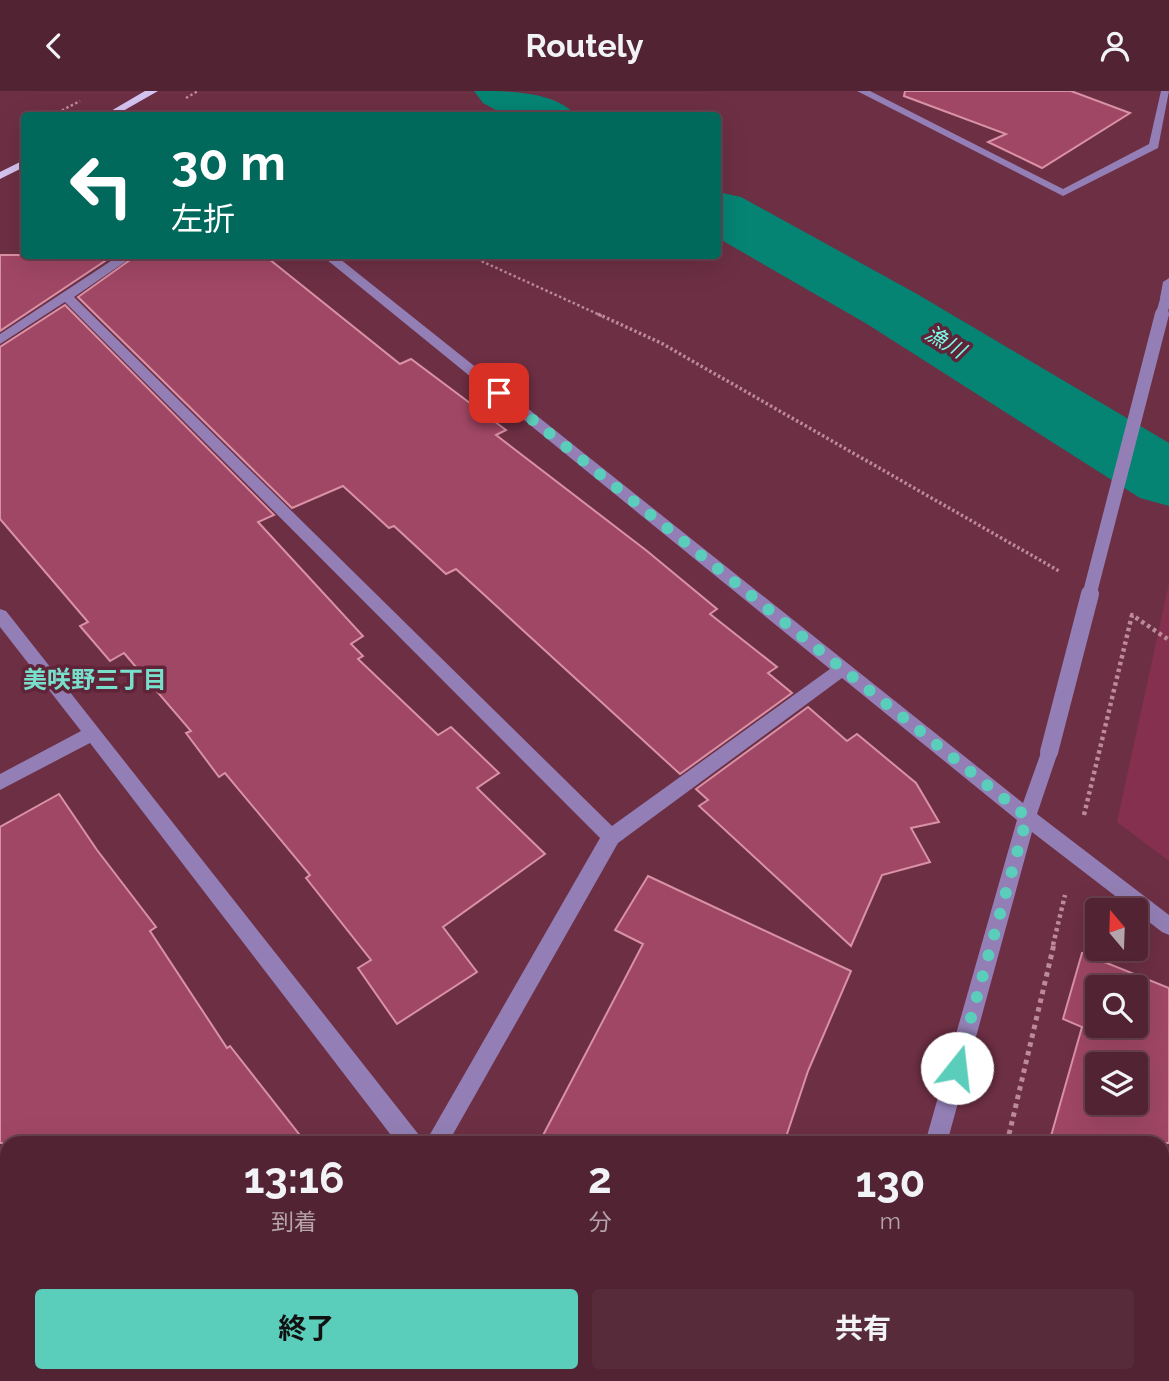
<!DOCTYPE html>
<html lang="ja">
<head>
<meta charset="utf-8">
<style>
	body { margin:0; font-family:Raleway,"Noto Sans JP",sans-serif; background:#582b3b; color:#f1f3f6; height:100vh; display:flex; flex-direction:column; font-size:26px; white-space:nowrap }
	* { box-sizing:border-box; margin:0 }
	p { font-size:23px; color:#b5a4ac }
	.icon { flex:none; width:38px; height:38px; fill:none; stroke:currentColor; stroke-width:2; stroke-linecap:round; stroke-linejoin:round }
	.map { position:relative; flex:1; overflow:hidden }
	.details { position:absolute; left:0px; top:1045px; width:1169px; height:247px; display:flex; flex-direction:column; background:#522333; border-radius:21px 21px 0 0; box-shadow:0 7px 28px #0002,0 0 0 2px #68404e }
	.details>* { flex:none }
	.banner { position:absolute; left:21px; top:21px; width:700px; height:147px; border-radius:7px; box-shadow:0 7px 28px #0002,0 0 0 2px #68404e; background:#00695c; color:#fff; overflow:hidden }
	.needle { width:46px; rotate:341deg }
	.controls { position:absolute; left:1085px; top:807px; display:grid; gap:14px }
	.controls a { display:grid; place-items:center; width:63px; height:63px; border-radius:7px; background:#522333; box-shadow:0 7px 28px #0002,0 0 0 2px #68404e; font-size:35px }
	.pin { position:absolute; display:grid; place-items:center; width:60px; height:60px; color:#fff; margin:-30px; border-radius:14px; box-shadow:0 4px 10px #0006 }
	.me { position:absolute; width:77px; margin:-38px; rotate:16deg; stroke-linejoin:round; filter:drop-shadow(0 0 5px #0008) }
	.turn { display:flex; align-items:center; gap:24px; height:147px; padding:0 35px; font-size:32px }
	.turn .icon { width:91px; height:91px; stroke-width:2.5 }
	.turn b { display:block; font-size:49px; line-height:60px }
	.eta { display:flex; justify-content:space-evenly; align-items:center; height:119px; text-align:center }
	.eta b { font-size:42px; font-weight:700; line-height:49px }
	.action { display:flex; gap:14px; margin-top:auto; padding:14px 35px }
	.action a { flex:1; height:80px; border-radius:7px; background:#5bcebb; color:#111; font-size:28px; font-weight:700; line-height:80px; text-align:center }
	.action a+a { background:#582b3b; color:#f1f3f6 }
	header { display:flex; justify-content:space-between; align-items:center; height:91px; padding:0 35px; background:#522333; font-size:32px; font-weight:700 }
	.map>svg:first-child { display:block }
	.green { fill:#86304f }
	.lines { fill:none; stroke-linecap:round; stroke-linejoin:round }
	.river { fill:#058474; fill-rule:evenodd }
	.building { fill:#a04765; stroke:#d991a5; stroke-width:2; fill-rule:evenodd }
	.path-far3 { stroke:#bc8a99; stroke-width:2.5; stroke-dasharray:2.5 2.5; stroke-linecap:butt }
	.path-far2 { stroke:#bc8a99; stroke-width:3.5; stroke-dasharray:2.5 2.5; stroke-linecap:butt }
	.path-far1 { stroke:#bc8a99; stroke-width:4.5; stroke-dasharray:3.5 3.5; stroke-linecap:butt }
	.path { stroke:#bc8a99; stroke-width:5; stroke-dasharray:4.5 4.5; stroke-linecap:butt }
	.minor { fill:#937fb5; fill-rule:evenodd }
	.major { fill:#d3c4f0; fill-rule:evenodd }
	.minor-bridge-far2 { stroke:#937fb5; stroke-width:11 }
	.minor-bridge-far1 { stroke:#937fb5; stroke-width:14 }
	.minor-bridge { stroke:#937fb5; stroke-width:18 }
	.route { stroke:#5bcebb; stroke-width:12; stroke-dasharray:0 21.6 }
	.labels { text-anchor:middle; stroke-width:7; stroke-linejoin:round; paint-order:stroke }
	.far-water-label { font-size:21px; font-style:italic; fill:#79fee7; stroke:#602439 }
	.neighbourhood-label { font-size:24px; font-weight:bold; fill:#79dfcd; stroke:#602439 }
</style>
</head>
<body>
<header><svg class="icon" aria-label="back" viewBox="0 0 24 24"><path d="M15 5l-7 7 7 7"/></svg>Routely<svg class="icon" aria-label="person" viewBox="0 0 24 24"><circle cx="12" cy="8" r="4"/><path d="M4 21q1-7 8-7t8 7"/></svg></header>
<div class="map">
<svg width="1169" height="1290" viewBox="0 0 1169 1290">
	<rect width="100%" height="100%" fill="#6d2f44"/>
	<!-- green -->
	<path class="green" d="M 1169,492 L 1169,770 L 1117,731 Z"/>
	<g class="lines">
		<!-- river -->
		<g class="river">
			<path d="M 474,0 C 511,0 553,0 576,24 L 505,24 L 483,12 Z"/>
			<path d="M 718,101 L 741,106 L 917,203 L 1169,352 L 1169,415 L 1140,407 L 867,233 L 718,147 Z"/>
		</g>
	</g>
	<!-- building -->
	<g class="building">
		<path d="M 905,0 L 1071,0 L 1130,22 L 1042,77 L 988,51 L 1006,43 L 904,5 Z"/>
		<path d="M 0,164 L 114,164 L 0,240 Z"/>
		<path d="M 137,164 L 264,164 L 400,273 L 411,268 L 506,339 L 496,344 L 647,460 L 717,518 L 710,523 L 777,576 L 768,582 L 792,602 L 680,683 L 456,478 L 446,483 L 394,435 L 389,437 L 343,395 L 292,417 L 78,206 Z"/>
		<path d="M 65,214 L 274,424 L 258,431 L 363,545 L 351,553 L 363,565 L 358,568 L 438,644 L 451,636 L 499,682 L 477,697 L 545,763 L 443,836 L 477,881 L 397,933 L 358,877 L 371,869 L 306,787 L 310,784 L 225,682 L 219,686 L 186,642 L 191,640 L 124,562 L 110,570 L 80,535 L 88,531 L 0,428 L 0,256 Z"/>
		<path d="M 808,616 L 847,650 L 857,643 L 916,692 L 939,731 L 911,737 L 930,771 L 882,784 L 851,855 L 699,715 L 708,709 L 696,698 Z"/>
		<path d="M 59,703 L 97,759 L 156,836 L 150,840 L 227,957 L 230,955 L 306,1052 L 0,1052 L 0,736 Z"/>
		<path d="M 648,785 L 851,880 L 808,980 L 784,1052 L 539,1052 L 643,853 L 615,839 Z"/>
		<path d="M 1082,862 L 1169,897 L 1169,1052 L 1049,1052 L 1082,936 L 1063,928 ZM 1097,896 L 1136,896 L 1136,934 L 1097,934 ZM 1097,973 L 1136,973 L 1136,1012 L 1097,1012 Z"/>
	</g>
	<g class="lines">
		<!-- path-far3 -->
		<g class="path-far3">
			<path d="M 186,7 L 198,0"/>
			<path d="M 53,24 L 80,10"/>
			<path d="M 468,164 L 602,225"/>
		</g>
		<!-- path-far2 -->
		<path class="path-far2" d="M 598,223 L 661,252 L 1059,480"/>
		<!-- path-far1 -->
		<g class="path-far1">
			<path d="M 1084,724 L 1132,524 L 1169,549"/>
			<path d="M 1053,854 L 1065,804"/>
		</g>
		<!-- path -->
		<g class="path">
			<path d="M 1007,1052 L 1054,853"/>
			<path d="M 951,1290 L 952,1284"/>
		</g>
		<!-- minor -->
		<g class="minor">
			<path d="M 857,0 L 870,0 L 1063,98 L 1149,53 L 1161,0 L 1169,0 L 1158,57 L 1063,105 Z"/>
			<path d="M 120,164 L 135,164 L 74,206 L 612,735 L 830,578 L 321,164 L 335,164 L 1023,712 L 1043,656 L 1055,656 L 1058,661 L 1037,723 L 1169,824 L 1169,844 L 1162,841 L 1032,741 L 947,1052 L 925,1052 L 1017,729 L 842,587 L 618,752 L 448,1052 L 425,1052 L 600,747 L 65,211 L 0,253 L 0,243 Z"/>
			<path d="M 1169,187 L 1169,210 L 1166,211 L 1160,207 L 1163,191 Z"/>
			<path d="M 0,518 L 6,520 L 419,1044 L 422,1052 L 397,1052 L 90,652 L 0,699 L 0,683 L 81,640 L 0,536 Z"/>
			<path d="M 677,1284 L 709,1284 L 711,1290 L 679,1290 Z"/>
			<path d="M 858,1284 L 882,1284 L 881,1290 L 857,1290 Z"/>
		</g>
		<!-- major -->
		<g class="major">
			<path d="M 145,0 L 158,0 L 116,24 L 104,24 Z"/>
			<path d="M 24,69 L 24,76 L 0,88 L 0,81 Z"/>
		</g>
		<!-- minor-bridge-far2 -->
		<path class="minor-bridge-far2" d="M 1161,225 L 1166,207"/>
		<!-- minor-bridge-far1 -->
		<path class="minor-bridge-far1" d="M 1089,505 L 1162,223"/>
		<!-- minor-bridge -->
		<path class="minor-bridge" d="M 1049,661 L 1090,503"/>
	</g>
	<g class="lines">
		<!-- route -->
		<path class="route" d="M 499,302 L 1027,726 L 957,977"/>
	</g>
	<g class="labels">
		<!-- far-water labels -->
		<g class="far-water-label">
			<text transform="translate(945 251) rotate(31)" y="7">漁川</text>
		</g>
		<!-- neighbourhood labels -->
		<g class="neighbourhood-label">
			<text x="95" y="597">美咲野三丁目</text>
		</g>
	</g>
</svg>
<div class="controls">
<a><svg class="needle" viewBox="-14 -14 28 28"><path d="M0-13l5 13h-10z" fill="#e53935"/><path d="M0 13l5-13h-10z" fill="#b5a4ac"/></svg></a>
<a><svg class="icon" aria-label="search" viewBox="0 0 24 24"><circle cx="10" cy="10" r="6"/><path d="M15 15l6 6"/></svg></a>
<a><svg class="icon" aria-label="layers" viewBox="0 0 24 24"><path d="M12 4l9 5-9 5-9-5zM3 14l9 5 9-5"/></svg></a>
</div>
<div class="pin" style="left:499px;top:302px;background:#d93025"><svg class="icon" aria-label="arrive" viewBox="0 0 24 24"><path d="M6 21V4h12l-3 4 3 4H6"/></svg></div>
<svg class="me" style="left:957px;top:977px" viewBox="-20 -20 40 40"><circle r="19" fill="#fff"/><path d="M0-13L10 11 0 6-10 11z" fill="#5bcebb"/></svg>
<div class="banner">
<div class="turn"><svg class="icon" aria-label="left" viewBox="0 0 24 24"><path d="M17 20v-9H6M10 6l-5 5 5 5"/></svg><div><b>30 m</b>左折</div></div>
</div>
<section class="details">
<div class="eta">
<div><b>13:16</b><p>到着</p></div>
<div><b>2</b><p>分</p></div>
<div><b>130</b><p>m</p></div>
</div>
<div class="action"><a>終了</a><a>共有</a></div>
</section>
</div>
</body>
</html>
